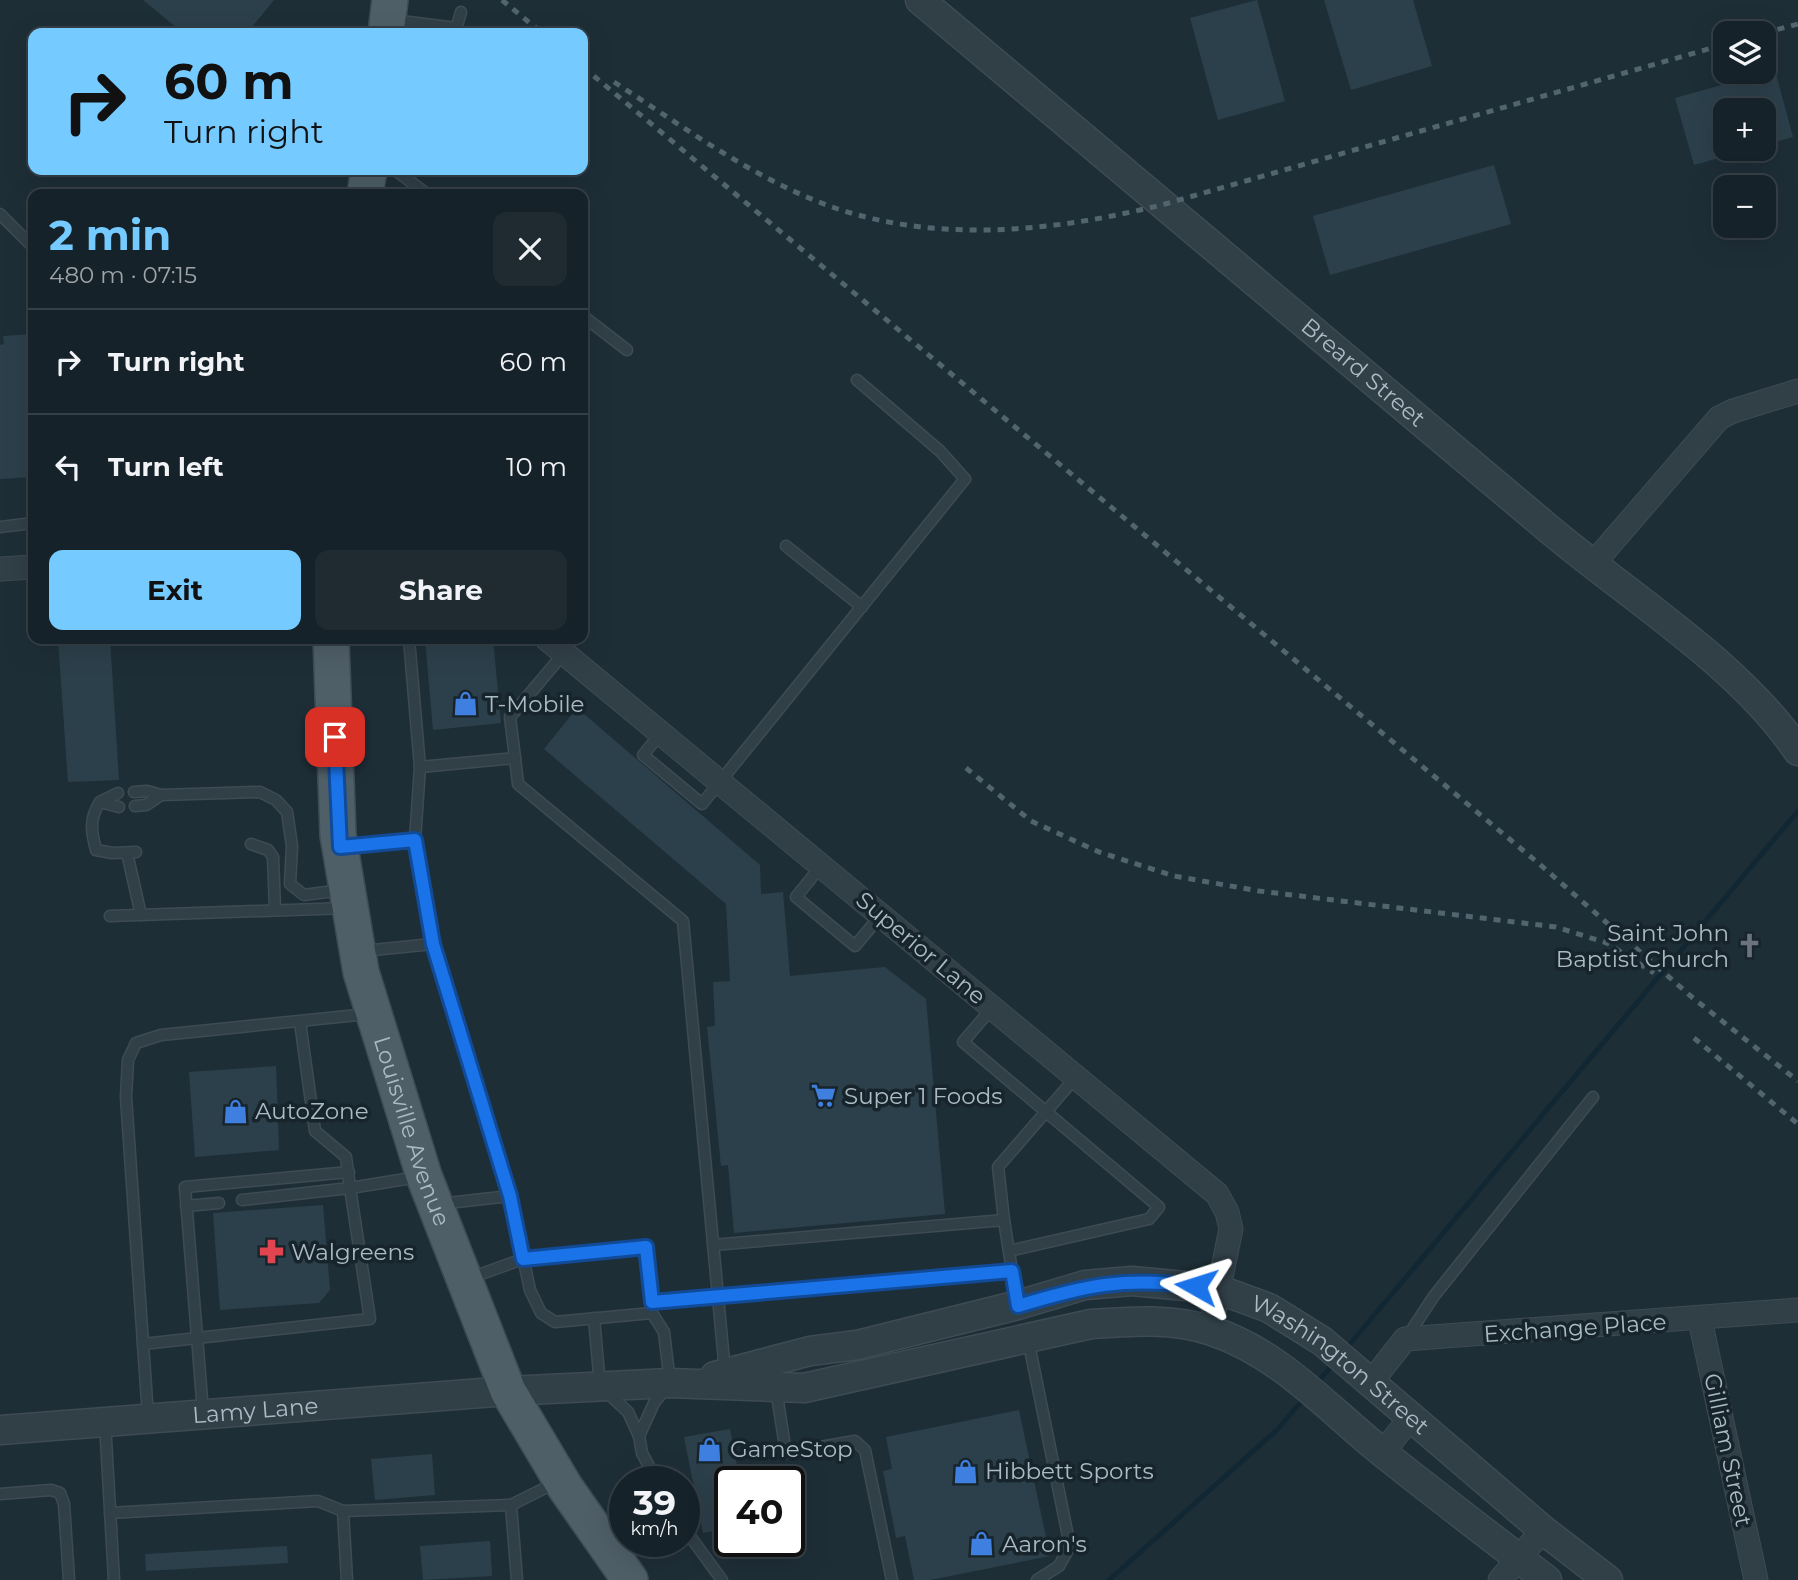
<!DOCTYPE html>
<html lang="en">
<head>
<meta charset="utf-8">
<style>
	body { margin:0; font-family:Montserrat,sans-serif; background:#1f2a31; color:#f1f3f6; height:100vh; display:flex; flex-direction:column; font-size:26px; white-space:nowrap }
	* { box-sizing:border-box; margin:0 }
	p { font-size:23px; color:#9ea4a8 }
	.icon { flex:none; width:38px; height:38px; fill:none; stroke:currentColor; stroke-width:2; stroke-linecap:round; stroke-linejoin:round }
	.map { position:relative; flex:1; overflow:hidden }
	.sheet { position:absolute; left:28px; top:189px; width:560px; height:455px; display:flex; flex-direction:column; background:#162229; border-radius:14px; box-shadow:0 7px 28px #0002,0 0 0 2px #353f46 }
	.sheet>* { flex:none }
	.hud { position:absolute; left:28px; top:28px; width:560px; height:147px; border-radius:14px; box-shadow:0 7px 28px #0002,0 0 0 2px #353f46; background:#75caff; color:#111; overflow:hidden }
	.fabs { position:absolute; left:1713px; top:21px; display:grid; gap:14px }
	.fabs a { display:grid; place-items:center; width:63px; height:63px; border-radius:14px; background:#162229; box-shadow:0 7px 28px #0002,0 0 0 2px #353f46; font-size:35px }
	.speed { position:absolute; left:609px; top:1466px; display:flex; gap:14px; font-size:35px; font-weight:700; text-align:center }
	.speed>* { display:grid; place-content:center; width:91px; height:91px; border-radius:50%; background:#162229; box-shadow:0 7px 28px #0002,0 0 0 2px #353f46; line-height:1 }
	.speed small { font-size:18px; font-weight:400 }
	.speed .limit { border:4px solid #111; border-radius:10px; background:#fff; color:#111 }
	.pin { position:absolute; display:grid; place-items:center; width:60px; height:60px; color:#fff; margin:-30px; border-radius:14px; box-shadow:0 4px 10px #0006 }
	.me { position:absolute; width:77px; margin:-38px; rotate:276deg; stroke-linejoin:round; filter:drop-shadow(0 0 5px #0008) }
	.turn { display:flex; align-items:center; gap:24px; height:147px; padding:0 21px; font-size:32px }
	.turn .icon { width:91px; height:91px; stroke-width:2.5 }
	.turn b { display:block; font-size:49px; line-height:60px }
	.round { display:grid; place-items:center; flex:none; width:74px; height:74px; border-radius:14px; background:#1f2a31 }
	.summary { display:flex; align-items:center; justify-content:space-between; height:119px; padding:0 21px }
	h1 { font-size:42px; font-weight:700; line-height:52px; color:#75caff }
	.cta { display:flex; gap:14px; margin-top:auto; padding:14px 21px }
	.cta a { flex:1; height:80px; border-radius:14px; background:#75caff; color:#111; font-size:28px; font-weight:700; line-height:80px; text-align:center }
	.cta a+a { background:#1f2a31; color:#f1f3f6 }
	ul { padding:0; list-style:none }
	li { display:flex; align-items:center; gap:21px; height:105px; padding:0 21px; border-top:2px solid #353f46 }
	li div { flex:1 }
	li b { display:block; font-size:26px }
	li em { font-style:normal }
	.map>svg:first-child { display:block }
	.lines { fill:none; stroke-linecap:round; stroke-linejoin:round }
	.stream { stroke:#112834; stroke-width:5 }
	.building { fill:#2c404b }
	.service-casing { stroke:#3e4b54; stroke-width:13 }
	.minor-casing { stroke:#3e4b54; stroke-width:25 }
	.tertiary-casing { stroke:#3e4b54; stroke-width:31 }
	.primary-casing { stroke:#3e4b54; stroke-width:38 }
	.service { stroke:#313f47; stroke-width:10 }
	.minor { stroke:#313f47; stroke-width:23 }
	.tertiary { stroke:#313f47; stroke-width:28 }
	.primary { stroke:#4f5f68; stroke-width:35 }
	.rail { stroke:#52656f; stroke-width:5; stroke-dasharray:7 7; stroke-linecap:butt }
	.route-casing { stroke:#114b97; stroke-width:18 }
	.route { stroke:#1a73e8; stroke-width:12 }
	.labels { text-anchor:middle; stroke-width:7; stroke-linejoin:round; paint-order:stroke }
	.street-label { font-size:23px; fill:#abbbc5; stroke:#17242b }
	.poi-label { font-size:23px; fill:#abbbc5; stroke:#17242b; text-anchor:start }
</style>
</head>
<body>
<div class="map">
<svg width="1798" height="1580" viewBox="0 0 1798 1580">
	<rect width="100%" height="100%" fill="#1e2e37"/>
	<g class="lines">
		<!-- stream -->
		<g class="stream">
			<path d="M 1344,1351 L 1798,811"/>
			<path d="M 1317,1383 L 1333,1364"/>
			<path d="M 1109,1580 L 1277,1430 L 1306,1396"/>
		</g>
	</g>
	<!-- building -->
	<g class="building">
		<path d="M 143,0 L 274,0 L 247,33 L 183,33 Z"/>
		<path d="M 1257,0 L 1285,101 L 1218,120 L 1190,18 Z"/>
		<path d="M 1324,0 L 1413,0 L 1432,66 L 1351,90 Z"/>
		<path d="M 1775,70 L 1793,137 L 1764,145 L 1764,110 L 1726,110 L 1726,156 L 1694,165 L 1675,98 Z"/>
		<path d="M 1494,165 L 1511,224 L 1330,275 L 1313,216 Z"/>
		<path d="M 33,334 L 33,477 L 0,479 L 0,345 L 4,344 L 3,336 Z"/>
		<path d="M 58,639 L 110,639 L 119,780 L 68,782 Z"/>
		<path d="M 425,639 L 493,639 L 501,723 L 433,730 Z"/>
		<path d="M 577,708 L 760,865 L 761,894 L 783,892 L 790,976 L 885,967 L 926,999 L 945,1214 L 734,1233 L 728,1165 L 721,1166 L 707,1027 L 715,1026 L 713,982 L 730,981 L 726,904 L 544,749 Z"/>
		<path d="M 276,1066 L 279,1150 L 195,1157 L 189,1072 Z"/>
		<path d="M 323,1205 L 330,1290 L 319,1303 L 220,1310 L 213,1213 Z"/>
		<path d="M 1019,1410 L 1050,1556 L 930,1580 L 914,1580 L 905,1536 L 896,1538 L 883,1471 L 892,1469 L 886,1437 Z"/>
		<path d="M 730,1429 L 740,1482 L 730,1482 L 730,1528 L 703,1533 L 684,1437 Z"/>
		<path d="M 432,1454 L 435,1495 L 375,1500 L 371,1459 Z"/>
		<path d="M 490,1541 L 492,1576 L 423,1580 L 420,1546 Z"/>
		<path d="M 287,1546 L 288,1563 L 146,1571 L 145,1554 Z"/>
	</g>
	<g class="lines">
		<defs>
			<g id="service">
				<path d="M 393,20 L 456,28"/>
				<path d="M 455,33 L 461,12"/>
				<path d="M 395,170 L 427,194"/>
				<path d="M 0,214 L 33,247"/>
				<path d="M 583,316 L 627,350"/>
				<path d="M 0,527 L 33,523"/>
				<path d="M 786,546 L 862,607"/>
				<path d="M 409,639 L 420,767 L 415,840 L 433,944 L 510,1196 L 530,1290 L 541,1313 L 555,1322 L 652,1313 L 664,1332 L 670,1383 L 654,1403 L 639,1436"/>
				<path d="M 661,733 L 643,755 L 702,804 L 965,479 L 940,451 L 857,380"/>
				<path d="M 515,758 L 518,784 L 683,921 L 725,1372"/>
				<path d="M 420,767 L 515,758 L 510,717 L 564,653"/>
				<path d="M 134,792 L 147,791 L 161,795"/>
				<path d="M 100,802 L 118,793"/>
				<path d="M 135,806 L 146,805 L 161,795 L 260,792 L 276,800 L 287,812 L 292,846 L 290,884 L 304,895 L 341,890"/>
				<path d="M 119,807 L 100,802 C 89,819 91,831 96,850 L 112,853 L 136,852"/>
				<path d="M 251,844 L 268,850 L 273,857 L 275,909"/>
				<path d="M 345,846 L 415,840"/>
				<path d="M 127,853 L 141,915"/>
				<path d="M 821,866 L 796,897 L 855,946 L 881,915"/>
				<path d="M 110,916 L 347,908"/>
				<path d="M 363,951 L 433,944"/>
				<path d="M 992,1008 L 963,1042 L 1159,1207 L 1149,1219 L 1009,1251"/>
				<path d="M 300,1022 L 315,1131 L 346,1157 L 350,1188 L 418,1177"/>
				<path d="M 439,1204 L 510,1196"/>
				<path d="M 186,1206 L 219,1203"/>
				<path d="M 1004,1220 L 998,1167 L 1076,1077"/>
				<path d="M 1012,1271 L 1018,1303"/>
				<path d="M 470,1278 L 523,1259 L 646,1247 L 652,1306"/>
				<path d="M 651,1302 L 1012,1271 L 1004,1220 L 713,1245"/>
				<path d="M 594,1318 L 600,1386 L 628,1412 L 639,1436 L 642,1453 L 657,1482"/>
				<path d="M 1407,1337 L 1434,1296 L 1593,1097"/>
				<path d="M 1028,1339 L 1070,1546 L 1059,1566 L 1037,1580"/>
				<path d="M 143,1344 L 370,1319 L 350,1188 L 242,1200"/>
				<path d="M 776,1389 L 786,1453 L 855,1441 L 865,1450 L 892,1580"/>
				<path d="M 203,1412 L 185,1187 L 349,1172"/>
				<path d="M 148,1416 L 126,1097 L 128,1060 L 136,1043 L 161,1035 L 368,1014"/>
				<path d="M 105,1422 L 114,1580"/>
				<path d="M 0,1494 L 51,1490 L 60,1493 L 64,1504 L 69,1580"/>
				<path d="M 343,1511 L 347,1580"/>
				<path d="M 110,1513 L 318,1501 L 343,1511 L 511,1505"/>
				<path d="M 684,1528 L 722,1580"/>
				<path d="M 517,1580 L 511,1505 L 557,1482"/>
			</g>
			<g id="minor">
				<path d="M 1592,565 L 1719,418 L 1733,411 L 1798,391"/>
				<path d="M 0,569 L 33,567"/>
				<path d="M 547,639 L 1217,1194 L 1227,1212 L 1231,1229 L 1210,1330"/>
				<path d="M 1700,1320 L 1756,1580"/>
				<path d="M 1372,1381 L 1405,1339 L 1798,1310"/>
				<path d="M 1383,1452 L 1412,1416"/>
				<path d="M 1500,1580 L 1543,1530"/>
			</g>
			<g id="tertiary">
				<path id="s1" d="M 920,0 C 1129,174 1336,349 1543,524 C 1626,595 1738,662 1798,751"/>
				<path id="s2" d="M 715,1376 L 810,1351 L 857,1345 L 1018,1305 L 1085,1285 L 1132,1281 L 1217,1289 L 1269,1308 L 1322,1341 L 1543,1530 L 1608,1580"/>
				<path id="s3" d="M 0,1430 L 508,1391 L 670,1383 L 804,1388 L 1091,1324 C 1131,1321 1174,1318 1212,1331 C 1281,1354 1328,1409 1383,1453 C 1437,1496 1492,1538 1547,1580"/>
			</g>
			<g id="primary">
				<path d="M 386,33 L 390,0"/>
				<path d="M 365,194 L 369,170"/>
				<path id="s4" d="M 331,639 L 338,835 L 361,972 L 424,1176 L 508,1391 L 565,1487 L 630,1580"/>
			</g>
		</defs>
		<!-- service casing -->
		<use href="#service" class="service-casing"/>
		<!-- minor casing -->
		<use href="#minor" class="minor-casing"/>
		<!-- tertiary casing -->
		<use href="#tertiary" class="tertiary-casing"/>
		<!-- primary casing -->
		<use href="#primary" class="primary-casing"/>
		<!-- service -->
		<use href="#service" class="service"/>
		<!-- minor -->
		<use href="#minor" class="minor"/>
		<!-- tertiary -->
		<use href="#tertiary" class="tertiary"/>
		<!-- primary -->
		<use href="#primary" class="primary"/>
		<!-- rail -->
		<g class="rail">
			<path d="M 502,0 L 542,33"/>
			<path d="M 1764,33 L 1798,24"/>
			<path d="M 583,67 L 1537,862 L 1693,998 L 1798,1081"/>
			<path d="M 614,82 C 684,127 755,180 835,208 C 941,244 1058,231 1165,204 L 1726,44"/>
			<path d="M 966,768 L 1031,821 L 1099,852 L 1174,876 L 1259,891 L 1556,927 L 1607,943 L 1654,973"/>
			<path d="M 1694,1038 L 1798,1124"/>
		</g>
	</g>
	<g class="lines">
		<defs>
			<path id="route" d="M 335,737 L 340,847 L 415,840 L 433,944 L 510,1196 L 523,1259 L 646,1247 L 652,1302 L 1012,1271 L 1018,1306 C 1087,1285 1124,1277 1196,1286"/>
		</defs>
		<!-- route casing -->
		<use href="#route" class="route-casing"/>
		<!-- route -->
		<use href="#route" class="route"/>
	</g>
	<!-- icons -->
	<defs>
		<symbol id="shop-bare" viewBox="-9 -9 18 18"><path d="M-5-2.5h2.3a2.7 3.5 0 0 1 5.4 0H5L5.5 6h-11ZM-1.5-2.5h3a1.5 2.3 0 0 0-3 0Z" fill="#3f7fe0" stroke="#17242b" stroke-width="2.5" paint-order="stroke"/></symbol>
		<symbol id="church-bare" viewBox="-9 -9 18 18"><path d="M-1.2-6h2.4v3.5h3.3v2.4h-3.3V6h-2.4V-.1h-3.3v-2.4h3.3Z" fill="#6b7280" stroke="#17242b" stroke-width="2.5" paint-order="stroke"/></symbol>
		<symbol id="supermarket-bare" viewBox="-9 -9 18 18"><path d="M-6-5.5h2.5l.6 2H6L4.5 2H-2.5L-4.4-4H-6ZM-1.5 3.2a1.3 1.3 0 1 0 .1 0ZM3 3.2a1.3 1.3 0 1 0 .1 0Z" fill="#3f7fe0" stroke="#17242b" stroke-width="2.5" paint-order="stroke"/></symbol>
		<symbol id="pharmacy-bare" viewBox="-9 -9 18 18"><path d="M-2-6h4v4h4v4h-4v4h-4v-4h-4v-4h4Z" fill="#e0444e" stroke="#17242b" stroke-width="2.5" paint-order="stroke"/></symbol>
	</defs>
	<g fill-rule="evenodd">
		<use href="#shop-bare" x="448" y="686" width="35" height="35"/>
		<use href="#church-bare" x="1732" y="928" width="35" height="35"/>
		<use href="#supermarket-bare" x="806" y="1078" width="35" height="35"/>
		<use href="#shop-bare" x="218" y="1094" width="35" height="35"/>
		<use href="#pharmacy-bare" x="254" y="1234" width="35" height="35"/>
		<use href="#shop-bare" x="692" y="1432" width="35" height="35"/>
		<use href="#shop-bare" x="948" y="1454" width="35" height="35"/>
		<use href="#shop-bare" x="964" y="1526" width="35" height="35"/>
	</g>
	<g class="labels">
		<!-- street labels -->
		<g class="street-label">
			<text dy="8" stroke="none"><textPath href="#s1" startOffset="579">Breard Street</textPath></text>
			<text transform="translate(921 948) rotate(40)" y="8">Superior Lane</text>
			<text dy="8" stroke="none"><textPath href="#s4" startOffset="502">Louisville Avenue</textPath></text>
			<text transform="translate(1575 1328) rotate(-4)" y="8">Exchange Place</text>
			<text dy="8" stroke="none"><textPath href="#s2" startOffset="660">Washington Street</textPath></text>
			<text dy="8" stroke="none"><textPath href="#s3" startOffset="256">Lamy Lane</textPath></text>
			<text transform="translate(1728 1450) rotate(78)" y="8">Gilliam Street</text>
		</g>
		<!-- poi labels -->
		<g class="poi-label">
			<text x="485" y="712">T-Mobile</text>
			<text x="1729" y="941" text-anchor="end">Saint John<tspan x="1729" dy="26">Baptist Church</tspan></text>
			<text x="844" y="1104">Super 1 Foods</text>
			<text x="255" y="1119">AutoZone</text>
			<text x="291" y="1260">Walgreens</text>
			<text x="730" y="1457">GameStop</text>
			<text x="985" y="1479">Hibbett Sports</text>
			<text x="1002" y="1552">Aaron's</text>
		</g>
	</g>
</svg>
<div class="fabs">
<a><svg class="icon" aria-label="layers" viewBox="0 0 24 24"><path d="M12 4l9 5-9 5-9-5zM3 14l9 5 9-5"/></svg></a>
<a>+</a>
<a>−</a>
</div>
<div class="speed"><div>39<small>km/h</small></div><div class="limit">40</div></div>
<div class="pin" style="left:335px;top:737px;background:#d93025"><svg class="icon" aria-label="arrive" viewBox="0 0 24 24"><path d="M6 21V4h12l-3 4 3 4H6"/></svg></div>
<svg class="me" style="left:1196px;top:1286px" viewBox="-20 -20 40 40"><path d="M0-17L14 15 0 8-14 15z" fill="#1a73e8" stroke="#fff" stroke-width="4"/></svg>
<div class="hud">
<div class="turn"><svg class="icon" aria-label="right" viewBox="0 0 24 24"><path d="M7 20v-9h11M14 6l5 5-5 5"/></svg><div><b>60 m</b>Turn right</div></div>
</div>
<section class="sheet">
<div class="summary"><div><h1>2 min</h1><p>480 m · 07:15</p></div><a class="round"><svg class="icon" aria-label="close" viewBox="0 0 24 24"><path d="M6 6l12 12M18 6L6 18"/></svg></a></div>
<ul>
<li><svg class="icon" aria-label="right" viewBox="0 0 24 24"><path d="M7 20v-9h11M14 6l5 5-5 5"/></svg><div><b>Turn right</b></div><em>60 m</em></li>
<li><svg class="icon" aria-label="left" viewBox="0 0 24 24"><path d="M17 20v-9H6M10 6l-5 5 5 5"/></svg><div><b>Turn left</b></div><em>10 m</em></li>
</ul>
<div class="cta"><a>Exit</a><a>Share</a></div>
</section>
</div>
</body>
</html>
